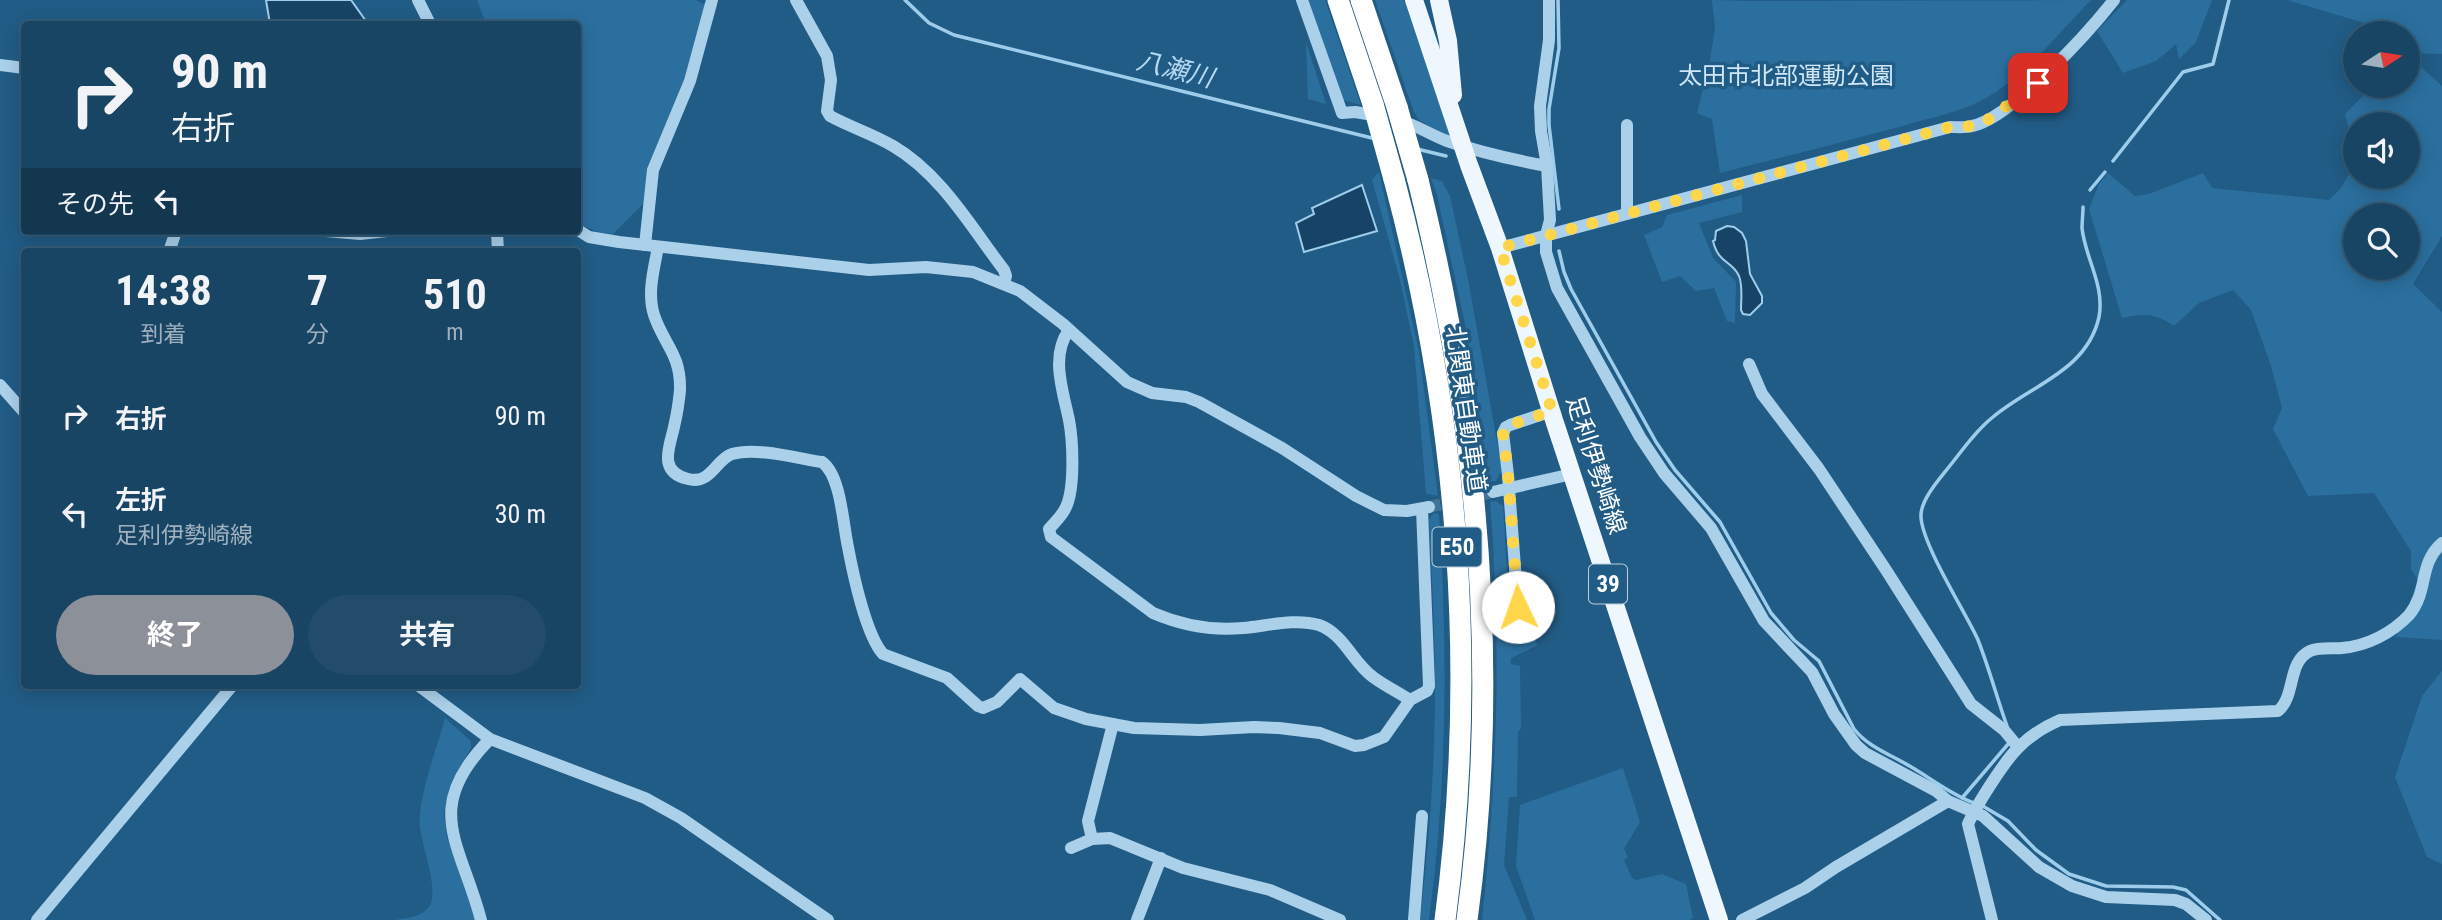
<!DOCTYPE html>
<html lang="ja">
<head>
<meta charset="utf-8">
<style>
	body { margin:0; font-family:"Roboto Condensed","Noto Sans JP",sans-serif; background:#224c6a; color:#f1f3f6; height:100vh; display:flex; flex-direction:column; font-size:26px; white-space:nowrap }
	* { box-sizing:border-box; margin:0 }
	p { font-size:23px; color:#9fb1bf }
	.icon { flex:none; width:38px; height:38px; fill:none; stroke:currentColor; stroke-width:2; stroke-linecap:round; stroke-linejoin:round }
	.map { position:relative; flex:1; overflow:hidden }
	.drawer { position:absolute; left:21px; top:248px; width:560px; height:441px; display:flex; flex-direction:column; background:#194564; border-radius:7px; box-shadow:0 4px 18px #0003,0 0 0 2px #375d78 }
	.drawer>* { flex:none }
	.hud { position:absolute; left:21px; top:21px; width:560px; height:214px; border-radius:7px; box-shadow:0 4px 18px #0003,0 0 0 2px #375d78; background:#194564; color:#f1f3f6; overflow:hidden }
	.needle { width:46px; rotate:78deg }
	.fabs { position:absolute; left:2343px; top:21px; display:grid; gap:14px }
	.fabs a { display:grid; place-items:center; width:77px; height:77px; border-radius:50%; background:#194564; box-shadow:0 4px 18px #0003,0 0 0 2px #375d78; font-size:35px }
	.pin { position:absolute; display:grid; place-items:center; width:60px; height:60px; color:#fff; margin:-30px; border-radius:14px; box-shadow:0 4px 10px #0006 }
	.me { position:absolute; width:77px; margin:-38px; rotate:357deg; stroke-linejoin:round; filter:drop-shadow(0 0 5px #0008) }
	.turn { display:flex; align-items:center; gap:24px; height:147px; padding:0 35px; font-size:32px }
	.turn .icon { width:91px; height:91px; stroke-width:2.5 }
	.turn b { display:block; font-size:49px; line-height:60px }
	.then { display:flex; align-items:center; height:66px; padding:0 35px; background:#0003; gap:14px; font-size:26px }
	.eta { display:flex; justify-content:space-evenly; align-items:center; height:119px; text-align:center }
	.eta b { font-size:42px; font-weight:700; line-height:49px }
	.button { display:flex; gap:14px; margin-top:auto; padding:14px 35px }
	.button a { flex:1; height:80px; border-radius:42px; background:#8c9099; color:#fff; font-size:28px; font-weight:700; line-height:80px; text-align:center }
	.button a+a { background:#224c6a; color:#f1f3f6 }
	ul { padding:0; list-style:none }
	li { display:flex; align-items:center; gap:21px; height:98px; padding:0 35px }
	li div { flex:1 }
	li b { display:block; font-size:26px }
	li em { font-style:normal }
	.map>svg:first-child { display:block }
	.green { fill:#2b6f9e; fill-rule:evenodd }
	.water { fill:#174466; stroke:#9ecdeb; stroke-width:2 }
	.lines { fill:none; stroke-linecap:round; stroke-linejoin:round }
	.stream { stroke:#9ecdeb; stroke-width:3.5 }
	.minor-tunnel { stroke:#427498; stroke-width:12; stroke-dasharray:12 6; stroke-linecap:butt }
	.minor { stroke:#abd0ea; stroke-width:12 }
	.major { stroke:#eef7fe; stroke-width:18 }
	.highway { stroke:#fff; stroke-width:21 }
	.highway-bridge { stroke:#fff; stroke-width:21 }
	.route { stroke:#ffd54a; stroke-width:12; stroke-dasharray:0 21.6 }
	.labels { text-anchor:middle; stroke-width:7; stroke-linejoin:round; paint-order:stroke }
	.shield { fill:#215c86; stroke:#bccedb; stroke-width:2 }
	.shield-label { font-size:23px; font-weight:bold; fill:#fff }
	.park-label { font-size:24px; fill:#cfe7f7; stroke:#215c86 }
	.street-label { font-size:24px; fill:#fff; stroke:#215c86 }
	.water-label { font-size:26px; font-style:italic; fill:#b6d9f1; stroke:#215c86 }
</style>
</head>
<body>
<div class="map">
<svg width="2442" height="920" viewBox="0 0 2442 920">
	<rect width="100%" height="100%" fill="#215c86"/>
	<!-- green -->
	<g class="green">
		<path d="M 477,0 L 696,0 L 705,5 L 686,78 L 644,203 L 613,234 L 598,232 L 578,224 L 578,24 L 486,24 Z"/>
		<path d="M 1308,0 L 1325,0 L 1361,105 L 1343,100 Z"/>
		<path d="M 1375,0 L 1404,0 L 1450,135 L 1446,136 L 1419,120 L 1414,112 Z"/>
		<path d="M 1712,0 L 1751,1 L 2091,0 C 2060,32 2025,76 1986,98 C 1962,112 1932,117 1906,125 C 1844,142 1782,157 1720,173 L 1712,119 L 1697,113 L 1709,66 L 1715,28 Z"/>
		<path d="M 2127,0 L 2212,0 L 2196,42 L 2179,59 L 2176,44 L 2156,61 L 2123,73 L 2097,31 Z"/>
		<path d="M 2287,0 L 2442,0 L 2442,54 L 2408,53 L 2408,33 L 2388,33 L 2385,29 Z"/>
		<path d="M 1306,42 L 1326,104 L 1308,99 Z"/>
		<path d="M 2408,55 L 2442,86 L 2442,236 L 2413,284 L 2442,312 L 2442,640 L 2396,637 L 2418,581 L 2411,569 L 2411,551 L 2374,493 L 2308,496 L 2273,429 L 2282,408 L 2271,366 L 2251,310 L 2233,290 L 2199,303 L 2174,326 C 2156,313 2143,313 2122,318 L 2089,209 L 2099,184 L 2108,173 L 2135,196 L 2149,194 L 2203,173 L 2212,188 L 2329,200 L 2342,187 L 2355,162 L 2356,177 L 2408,177 L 2408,124 L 2356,124 L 2355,152 L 2345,114 L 2373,86 L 2408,86 ZM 2356,215 L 2408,215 L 2408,268 L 2356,268 Z"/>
		<path d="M 1379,172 L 1419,352 L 1438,496 L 1426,494 L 1414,346 L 1399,276 L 1372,180 Z"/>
		<path d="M 1431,178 L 1442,181 L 1450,196 L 1469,284 L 1502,470 L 1496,481 L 1489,482 L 1467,334 L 1437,195 Z"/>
		<path d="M 1742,195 L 1742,212 L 1699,223 L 1713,258 L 1736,282 L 1735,323 L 1727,321 L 1714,288 L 1696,291 L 1680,276 L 1662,282 L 1644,235 L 1662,227 L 1667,215 Z"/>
		<path d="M 1496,501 L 1503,506 L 1509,603 L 1517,611 L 1538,645 L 1511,658 L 1511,664 L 1520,666 L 1521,728 L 1518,732 L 1517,797 L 1509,797 L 1504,865 L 1527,920 L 1482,920 C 1497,780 1502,642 1490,502 Z"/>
		<path d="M 1434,513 L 1439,514 C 1448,650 1447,785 1429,920 L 1420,920 C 1429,844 1435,767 1435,690 C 1435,633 1432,576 1429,519 Z"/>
		<path d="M 2442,671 L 2442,864 L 2427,857 L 2395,777 L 2422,696 Z"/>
		<path d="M 445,718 L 471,741 L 471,748 L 451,785 L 444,813 L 447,838 L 477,920 L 395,920 C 407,918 421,917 429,907 C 440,891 422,847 420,828 C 417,798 437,749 445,718 Z"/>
		<path d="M 1623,768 L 1640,822 L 1624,849 L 1628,857 L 1624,860 L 1632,878 L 1636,880 L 1662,874 L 1686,884 L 1693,918 L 1689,920 L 1535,920 L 1516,866 L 1520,805 Z"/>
	</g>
	<!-- water -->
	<g class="water">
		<path d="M 266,0 L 351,0 L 368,24 L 270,24 Z"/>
		<path d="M 1362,185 L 1377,231 L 1304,252 L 1296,223 L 1314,214 L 1312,208 Z"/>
		<path d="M 1727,226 L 1734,227 L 1742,233 L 1746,241 L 1750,274 L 1762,296 L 1762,303 L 1750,315 L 1743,314 L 1741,310 C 1741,299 1743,286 1739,276 C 1732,260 1719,265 1713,241 L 1715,240 L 1716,231 Z"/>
	</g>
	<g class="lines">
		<!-- stream -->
		<g class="stream">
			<path d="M 905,0 L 929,23 L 954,35 L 1376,139"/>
			<path d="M 1558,0 L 1559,48 L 1549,109 L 1549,125 L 1559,209"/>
			<path d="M 1417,149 L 1446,156"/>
			<path d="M 2113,161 L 2183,72 L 2213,64 L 2229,0"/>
			<path d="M 2090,190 L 2105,172"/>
			<path d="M 1559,251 L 1564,272 L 1571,289 L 1656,442 L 1675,470 L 1720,522 L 1771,613 L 1794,640 L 1819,661 L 1854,729 C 1869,748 1892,755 1913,768 C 1933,780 1952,795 1974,803"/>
			<path d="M 2007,726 C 1997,698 1989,668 1978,640 C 1966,613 1919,540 1921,514 C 1922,500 1936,483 1944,473 C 1960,454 1974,432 1993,417 C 2031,385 2087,371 2099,317 C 2105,285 2085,258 2082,228 C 2082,221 2083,214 2083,207"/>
			<path d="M 1962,798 L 2009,743"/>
			<path d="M 1981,805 L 2008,821 L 2036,850 L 2069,874 L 2106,886 L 2173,887 L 2186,890 L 2220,920"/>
		</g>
		<!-- minor-tunnel -->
		<path class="minor-tunnel" d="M 1429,507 L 1493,492"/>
		<!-- minor -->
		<g class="minor">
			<path d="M 418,0 L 430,24"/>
			<path d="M 796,0 L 827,56 L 831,80 L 827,111 L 830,116 C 850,127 873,134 893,146 C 941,174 971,227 1004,270 L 1006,276 L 1004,283"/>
			<path d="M 1302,0 L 1342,113 L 1355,112 L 1379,116"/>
			<path d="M 1549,0 L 1549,40 L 1540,106 L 1541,131 L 1547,166 L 1550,220 L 1546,235 L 1546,252 L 1557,288 L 1640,437 L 1664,473 L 1711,528 L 1764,621 L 1812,672 L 1834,714 L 1856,745 L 1865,753 L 1936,791 L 1948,801 L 1983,816 L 2039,867 L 2072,886 L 2106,897 L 2175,900 L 2186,904 L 2206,920"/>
			<path d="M 0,65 L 24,68"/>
			<path d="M 1397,120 C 1416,124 1430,135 1447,141 C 1479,152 1514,160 1547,166"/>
			<path d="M 1627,125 L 1627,213"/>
			<path d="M 578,230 L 589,237 L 619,242 L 869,270 L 926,267 L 973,272 L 1020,291 L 1063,324 L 1127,382 L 1152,393 L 1186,397 L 1199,402 L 1282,448 L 1356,496 L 1384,510 L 1407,511 L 1429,507"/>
			<path d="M 326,231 L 360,234 L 387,231"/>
			<path d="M 497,231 L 498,252"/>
			<path d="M 645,245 L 653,170 L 690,81 L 712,0"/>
			<path d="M 658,247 C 654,269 647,293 654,315 C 664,345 681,354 680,390 C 679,402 677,414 674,427 C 670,446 657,472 688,479 C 711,485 716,459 732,454 C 756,447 796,458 822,462 C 841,475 843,525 848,547 C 853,574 866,635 883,654 L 947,678 L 978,706 L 983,708 L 997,702 L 1020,679 L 1054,708 L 1086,719 L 1134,728 L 1200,730 L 1254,727 L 1279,728 L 1320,733 L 1355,746 L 1364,745 L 1384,737 L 1410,700 L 1427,691 L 1429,686 L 1422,509"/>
			<path d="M 1500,248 L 1950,127 C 1957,127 1965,128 1972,126 C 2011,118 2088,33 2114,0"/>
			<path d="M 169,252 L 176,231"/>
			<path d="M 1069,330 C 1050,356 1063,391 1069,420 C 1073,441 1075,488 1066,507 C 1062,516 1055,522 1049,529 L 1051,537 L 1153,613 C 1181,625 1212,631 1243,628 C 1267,626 1295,618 1319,625 C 1344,634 1353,663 1373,677 C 1385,686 1398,692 1410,700"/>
			<path d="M 1749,364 L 1762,394 L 1819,469 L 1886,570 L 1971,704 L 2004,730 L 2018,747"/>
			<path d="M 0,385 L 24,412"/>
			<path d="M 1493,492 L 1572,474"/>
			<path d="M 1518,607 L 1508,475 L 1503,433 L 1506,427 L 1510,425 L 1552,411"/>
			<path d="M 419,686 L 490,739 L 645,798 L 681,818 L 828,920"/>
			<path d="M 1092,839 L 1088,821 L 1113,724"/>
			<path d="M 1071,848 L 1092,839 L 1110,838 L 1183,868 L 1270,890 L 1340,920"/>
			<path d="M 37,920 L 232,686"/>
			<path d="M 481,920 C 461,843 421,809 490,739"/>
			<path d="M 1137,920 L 1161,858"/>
			<path d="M 1414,920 L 1422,816"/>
			<path d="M 1742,920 L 1805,888 L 1836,867 L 1948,801"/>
			<path d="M 1992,920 L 1968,824 C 1976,806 2005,760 2019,747 C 2031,735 2046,726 2060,720 L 2278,711 C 2296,696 2287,662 2310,651 C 2319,647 2333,649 2342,648 C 2367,646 2392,633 2409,615 C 2429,591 2418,564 2442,543"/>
		</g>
		<!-- major -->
		<g class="major">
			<path d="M 1414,0 L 1469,165 L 1500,248 L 1554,420 L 1719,920"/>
			<path d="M 1439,0 L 1448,41 L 1453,95"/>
		</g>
		<!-- highway -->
		<g class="highway">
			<path d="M 1338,0 L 1373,104"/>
			<path d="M 1361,0 L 1397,107"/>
			<path d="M 1394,179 C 1459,421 1478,672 1445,920"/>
			<path d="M 1418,180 C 1478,422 1501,672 1467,920"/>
		</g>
		<!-- highway-bridge -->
		<g class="highway-bridge">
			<path d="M 1373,104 L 1394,179"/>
			<path d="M 1397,107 L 1418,180"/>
		</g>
	</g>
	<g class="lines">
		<!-- route -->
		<path class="route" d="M 1518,607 L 1508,475 L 1503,433 L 1506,427 L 1510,425 L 1552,411 L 1500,248 L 1950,127 L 1972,126 L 1986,121 L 2038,83"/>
	</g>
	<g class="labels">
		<!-- shield labels -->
		<g class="shield">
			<rect x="1432.5" y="527.5" width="49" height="39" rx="5"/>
			<rect x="1589" y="564.5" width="38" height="39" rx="5"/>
		</g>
		<g class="shield-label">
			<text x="1457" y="555">E50</text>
			<text x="1608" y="592">39</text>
		</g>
		<!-- park labels -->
		<g class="park-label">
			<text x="1786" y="84">太田市北部運動公園</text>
		</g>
		<!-- street labels -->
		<g class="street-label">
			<text transform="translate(1466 409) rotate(82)" y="8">北関東自動車道</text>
			<text transform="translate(1596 465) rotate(72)" y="8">足利伊勢崎線</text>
		</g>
		<!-- water labels -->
		<g class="water-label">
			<text transform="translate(1175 69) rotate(14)" y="9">八瀬川</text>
		</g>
	</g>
</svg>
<div class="fabs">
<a><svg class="needle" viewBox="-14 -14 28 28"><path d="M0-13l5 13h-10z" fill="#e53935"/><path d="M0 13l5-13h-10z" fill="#9fb1bf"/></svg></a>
<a><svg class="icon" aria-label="sound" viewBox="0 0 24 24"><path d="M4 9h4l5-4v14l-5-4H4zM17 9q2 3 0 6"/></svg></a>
<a><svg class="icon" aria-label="search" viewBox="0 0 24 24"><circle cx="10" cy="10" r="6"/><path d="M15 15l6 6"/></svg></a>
</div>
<div class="pin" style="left:2038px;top:83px;background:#d93025"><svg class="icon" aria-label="arrive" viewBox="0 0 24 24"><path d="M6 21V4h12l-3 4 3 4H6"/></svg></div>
<svg class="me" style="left:1518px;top:607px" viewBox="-20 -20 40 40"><circle r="19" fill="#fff"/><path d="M0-13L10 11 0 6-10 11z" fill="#ffd54a"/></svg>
<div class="hud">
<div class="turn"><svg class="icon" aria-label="right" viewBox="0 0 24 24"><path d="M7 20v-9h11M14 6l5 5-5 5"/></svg><div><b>90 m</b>右折</div></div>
<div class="then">その先<svg class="icon" aria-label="left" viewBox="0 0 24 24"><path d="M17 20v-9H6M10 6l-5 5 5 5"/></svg></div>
</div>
<section class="drawer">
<div class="eta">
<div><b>14:38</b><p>到着</p></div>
<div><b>7</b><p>分</p></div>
<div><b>510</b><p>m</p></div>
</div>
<ul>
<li><svg class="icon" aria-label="right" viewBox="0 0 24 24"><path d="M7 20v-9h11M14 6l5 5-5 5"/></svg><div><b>右折</b></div><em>90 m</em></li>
<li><svg class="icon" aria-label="left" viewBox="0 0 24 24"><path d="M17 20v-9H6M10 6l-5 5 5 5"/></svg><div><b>左折</b><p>足利伊勢崎線</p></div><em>30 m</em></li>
</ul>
<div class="button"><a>終了</a><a>共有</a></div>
</section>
</div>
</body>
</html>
